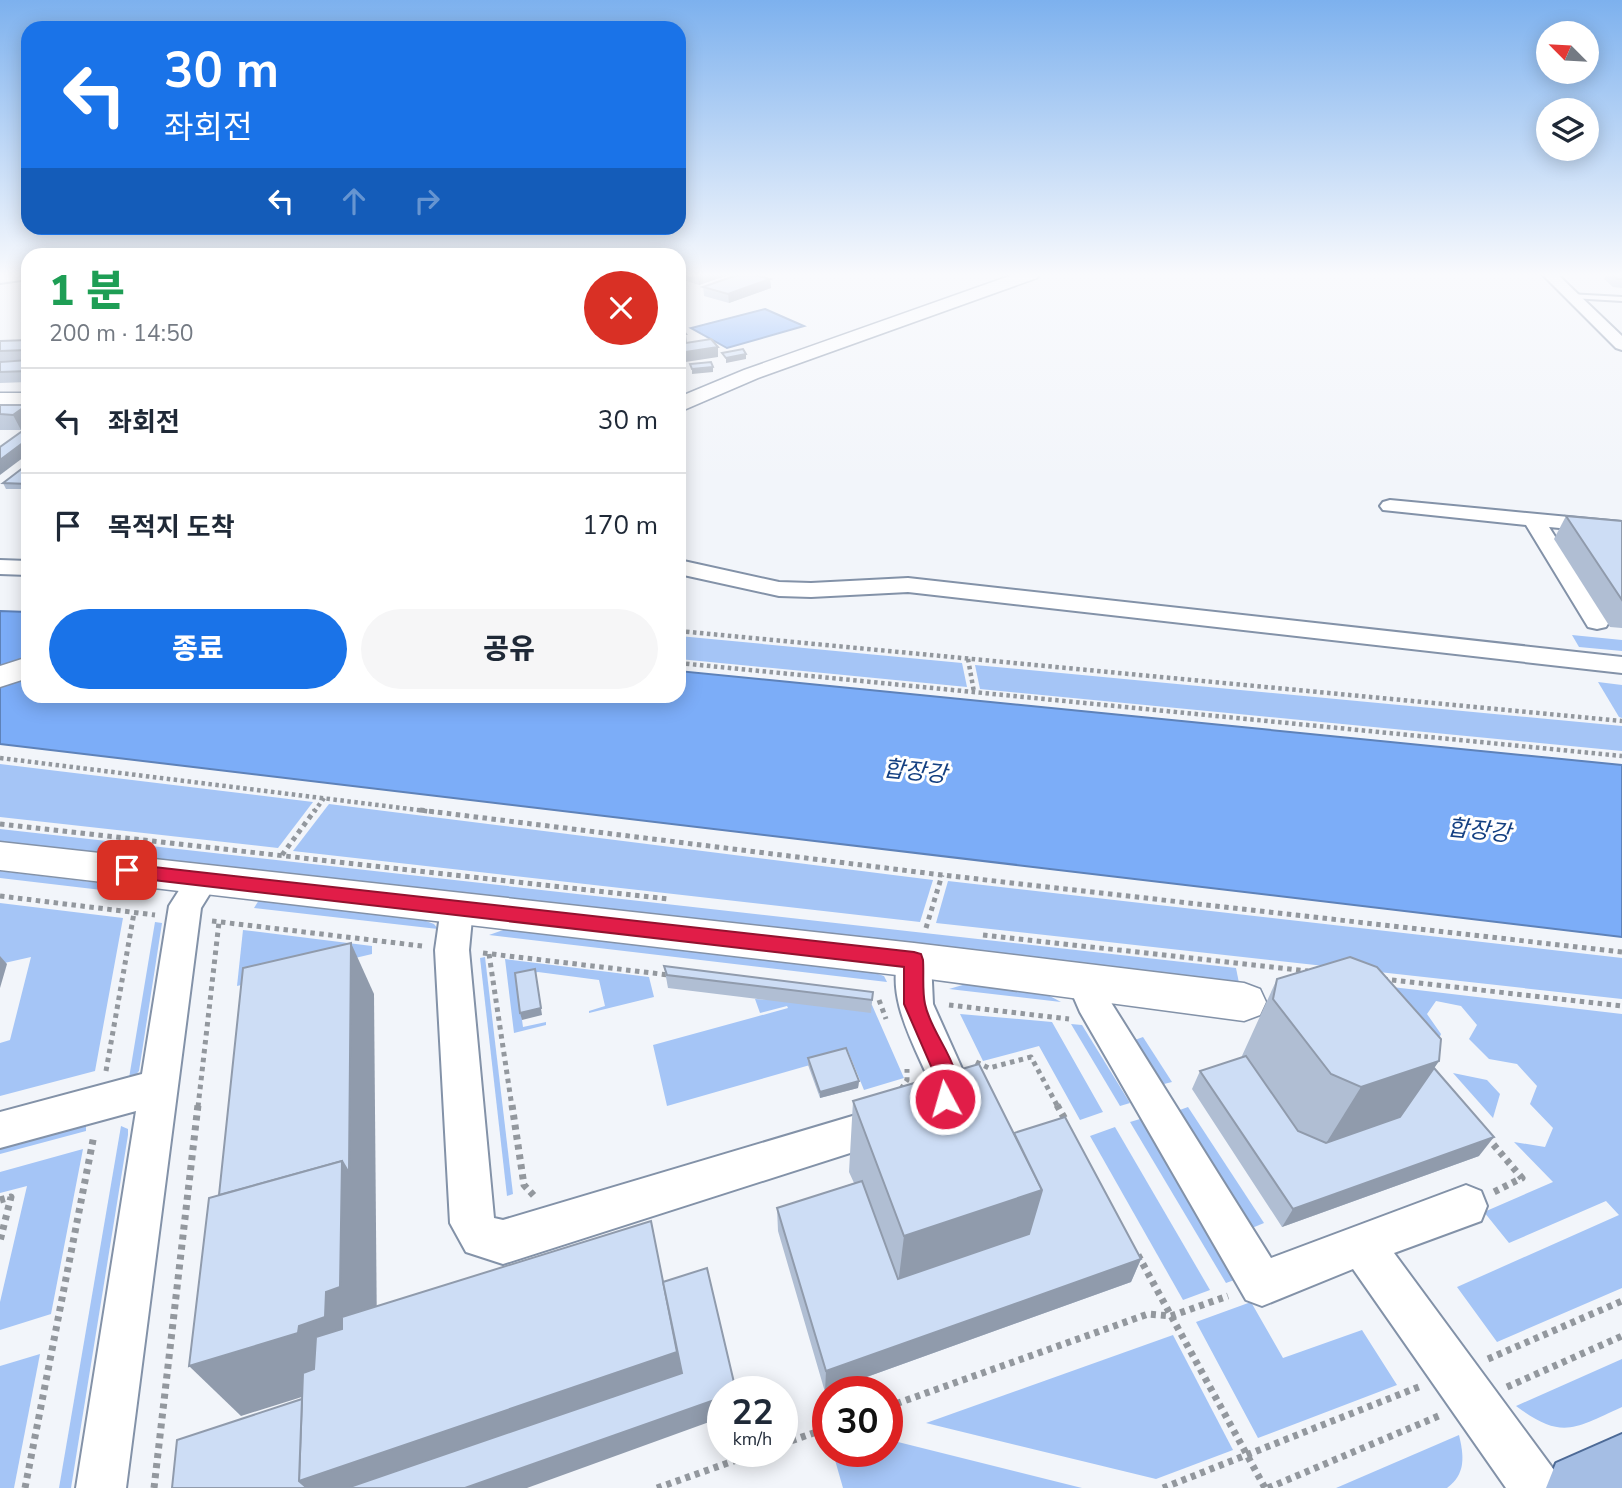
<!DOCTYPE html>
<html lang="ko">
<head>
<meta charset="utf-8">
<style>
	body { margin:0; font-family:"Nunito Sans","Noto Sans KR",sans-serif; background:#f6f6f7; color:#1f2937; height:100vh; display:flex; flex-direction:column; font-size:26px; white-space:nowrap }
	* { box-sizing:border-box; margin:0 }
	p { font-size:23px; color:#747a83 }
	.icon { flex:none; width:38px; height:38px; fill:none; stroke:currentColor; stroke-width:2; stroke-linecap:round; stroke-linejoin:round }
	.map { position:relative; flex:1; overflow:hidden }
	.sheet { position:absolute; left:21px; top:248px; width:665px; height:455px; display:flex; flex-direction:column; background:#fff; border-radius:21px; box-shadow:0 4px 18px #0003 }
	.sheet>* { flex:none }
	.top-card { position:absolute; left:21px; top:21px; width:665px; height:214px; border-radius:21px; box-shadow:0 4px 18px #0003; background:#1a73e8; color:#fff; overflow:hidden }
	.needle { width:46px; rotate:294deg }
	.controls { position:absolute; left:1536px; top:21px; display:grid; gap:14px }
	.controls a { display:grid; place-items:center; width:63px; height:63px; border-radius:50%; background:#fff; box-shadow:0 4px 18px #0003; font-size:35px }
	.speed { position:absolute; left:707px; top:1376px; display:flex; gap:14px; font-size:35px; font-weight:700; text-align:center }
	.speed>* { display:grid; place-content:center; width:91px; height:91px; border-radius:50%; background:#fff; box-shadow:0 4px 18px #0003; line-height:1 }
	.speed small { font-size:18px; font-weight:400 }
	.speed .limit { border:10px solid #d22; background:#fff; color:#111 }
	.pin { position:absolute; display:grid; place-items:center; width:60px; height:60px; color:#fff; margin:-30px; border-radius:14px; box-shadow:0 4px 10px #0006 }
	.me { position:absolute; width:77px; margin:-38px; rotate:354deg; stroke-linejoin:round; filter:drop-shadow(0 0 5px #0008) }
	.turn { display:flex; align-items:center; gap:24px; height:147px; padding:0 28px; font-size:32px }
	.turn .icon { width:91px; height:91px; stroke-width:2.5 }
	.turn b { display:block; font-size:49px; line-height:60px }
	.lanes { display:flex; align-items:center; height:66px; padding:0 28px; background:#0003; justify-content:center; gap:35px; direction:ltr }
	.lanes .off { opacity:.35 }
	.round { display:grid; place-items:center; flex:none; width:74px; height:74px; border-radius:37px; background:#f6f6f7 }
	.summary { display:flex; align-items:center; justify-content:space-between; height:119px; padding:0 28px }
	h1 { font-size:42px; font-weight:800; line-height:52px; color:#1e9e55 }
	.cta { display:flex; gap:14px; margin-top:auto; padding:14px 28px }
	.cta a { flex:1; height:80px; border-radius:42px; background:#1a73e8; color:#fff; font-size:28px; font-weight:800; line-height:80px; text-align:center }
	.cta a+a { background:#f6f6f7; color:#1f2937 }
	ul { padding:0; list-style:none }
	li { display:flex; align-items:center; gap:21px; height:105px; padding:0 28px; border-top:2px solid #e0e1e3 }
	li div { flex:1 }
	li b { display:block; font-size:26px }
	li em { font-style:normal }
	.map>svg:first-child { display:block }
	.green { fill:#a5c5f6 }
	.water { fill:#7cadf8; stroke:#5e82b9; stroke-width:2 }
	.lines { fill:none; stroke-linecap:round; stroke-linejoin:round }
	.service-casing { stroke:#8392a8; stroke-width:4 }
	.minor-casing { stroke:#8392a8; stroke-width:4 }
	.tertiary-casing { stroke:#8392a8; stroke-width:3 }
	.primary-casing { stroke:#4d6a96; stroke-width:4 }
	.path-far2 { stroke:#93989e; stroke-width:4.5; stroke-dasharray:3.5 3.5; stroke-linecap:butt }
	.path-far1 { stroke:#93989e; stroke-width:5; stroke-dasharray:4.5 4.5; stroke-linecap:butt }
	.path { stroke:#93989e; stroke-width:7; stroke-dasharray:5 5; stroke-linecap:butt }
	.service { fill:#fff; fill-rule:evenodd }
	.minor { fill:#fff; fill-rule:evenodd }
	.tertiary { fill:#fff; fill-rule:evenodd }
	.primary { fill:#a5bee4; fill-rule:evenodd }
	.wall { fill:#b0bed3 }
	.shaded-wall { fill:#909bac }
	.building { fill:#cdddf5; stroke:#909bac; stroke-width:2 }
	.route { fill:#e11d48; stroke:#92132f; stroke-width:2 }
	.labels { text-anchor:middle; stroke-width:6; stroke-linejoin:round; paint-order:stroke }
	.water-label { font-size:23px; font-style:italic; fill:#144082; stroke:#fff }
</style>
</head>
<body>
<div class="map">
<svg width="1622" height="1488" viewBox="0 0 1622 1488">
	<rect width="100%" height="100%" fill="#f2f5fa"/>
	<!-- green -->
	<g class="green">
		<path d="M 1572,635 L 1622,640 L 1622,651 L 1579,647 Z"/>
		<path d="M 679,636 L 962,663 L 967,687 L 679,659 Z"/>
		<path d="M 975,665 L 1622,726 L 1622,751 L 980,689 Z"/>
		<path d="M 1598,682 L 1622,685 L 1622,718 L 1619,717 Z"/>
		<path d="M 0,764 L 313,802 L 278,848 L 0,817 Z"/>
		<path d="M 329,804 L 933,880 L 920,922 L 293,851 Z"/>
		<path d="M 0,829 L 1236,968 L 1239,983 L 0,842 Z"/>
		<path d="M 0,871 L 150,889 L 144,895 L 0,878 Z"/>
		<path d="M 948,881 L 1622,958 L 1622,999 L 936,923 Z"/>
		<path d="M 259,900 L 423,920 L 434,924 L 438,929 L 254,908 Z"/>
		<path d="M 0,903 L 123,918 L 95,1071 L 0,1096 L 0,1043 L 10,1040 L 31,957 L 0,964 Z"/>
		<path d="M 155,922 L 162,923 L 139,1071 L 128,1084 Z"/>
		<path d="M 506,929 L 875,973 L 884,976 L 887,982 L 489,935 Z"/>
		<path d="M 243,930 L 372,946 L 372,954 L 237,986 Z"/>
		<path d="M 485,957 L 513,1194 L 507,1196 L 480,958 Z"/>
		<path d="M 505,959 L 649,977 L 654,997 L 589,1013 L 589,1011 L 605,1006 L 599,980 L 538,972 L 516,977 L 523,1027 L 546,1022 L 546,1025 L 514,1033 Z"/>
		<path d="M 966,984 L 1046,994 L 1061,1002 L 949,989 Z"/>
		<path d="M 1375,985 L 1622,1014 L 1622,1288 L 1497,1342 L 1457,1287 L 1619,1215 L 1606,1201 L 1509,1243 L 1484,1212 L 1553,1182 L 1514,1142 L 1545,1147 L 1553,1128 L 1530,1104 L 1537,1086 L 1517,1064 L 1489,1059 L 1469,1039 L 1477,1025 L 1461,1006 L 1436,1001 L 1427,1014 L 1441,1034 L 1434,1051 Z"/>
		<path d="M 755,999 L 872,1005 L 904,1078 L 864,1090 L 848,1051 L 809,1062 L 810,1065 L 667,1106 L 653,1045 L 788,1008 L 787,1006 L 760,1013 Z"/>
		<path d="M 960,1014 L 1052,1022 L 1103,1112 L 1080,1120 L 1039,1046 L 983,1061 Z"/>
		<path d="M 1071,1024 L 1082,1025 L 1130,1103 L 1120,1106 Z"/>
		<path d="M 1143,1037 L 1172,1082 L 1160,1085 L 1132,1041 Z"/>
		<path d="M 1453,1073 L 1487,1080 L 1500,1094 L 1493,1118 Z"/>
		<path d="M 1188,1107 L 1264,1223 L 1252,1228 L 1177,1111 Z"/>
		<path d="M 1140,1119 L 1237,1279 L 1226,1283 L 1130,1122 Z"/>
		<path d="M 86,1124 L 86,1131 L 0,1154 L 0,1148 Z"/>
		<path d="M 121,1126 L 128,1129 L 128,1135 L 71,1488 L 59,1488 Z"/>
		<path d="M 1115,1127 L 1210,1290 L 1183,1300 L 1090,1136 Z"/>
		<path d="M 83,1149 L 51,1314 L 0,1330 L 0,1302 L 27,1186 L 0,1193 L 0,1172 Z"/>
		<path d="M 1251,1302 L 1283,1358 L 1362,1330 L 1397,1385 L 1258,1438 L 1196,1322 Z"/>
		<path d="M 1173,1335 L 1233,1450 L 1156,1479 L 926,1423 Z"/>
		<path d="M 40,1354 L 14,1488 L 0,1488 L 0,1366 Z"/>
		<path d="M 1622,1359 L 1622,1407 C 1574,1429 1562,1440 1516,1406 Z"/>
		<path d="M 1459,1435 C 1464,1456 1466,1474 1447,1488 L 1336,1488 Z"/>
		<path d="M 890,1440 L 1082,1488 L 843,1488 L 835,1460 L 861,1451 L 887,1451 L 887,1441 Z"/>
	</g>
	<!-- water -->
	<g class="water">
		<path d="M 765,309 L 804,326 L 727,348 L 691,328 Z"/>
		<path d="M 0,611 L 28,612 L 28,696 L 679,696 L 679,671 L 1622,765 L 1622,937 L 0,744 Z"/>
	</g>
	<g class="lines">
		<defs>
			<path id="service" d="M 1569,294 L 1622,297 L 1622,301 L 1572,298 Z"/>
			<g id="minor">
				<path d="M 28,274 L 28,279 L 0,283 L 0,275 Z"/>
				<path d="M 679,274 L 687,274 L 679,278 Z"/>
				<path d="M 1542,274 L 1557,274 L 1622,336 L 1622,350 L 1616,348 Z"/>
				<path d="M 1390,500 L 1622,522 L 1622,534 L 1549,527 L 1609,622 L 1606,627 L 1597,629 L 1588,627 L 1526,525 L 1383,510 L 1380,506 L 1383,502 Z"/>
				<path d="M 0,560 L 28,561 L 28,575 L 0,574 Z"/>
				<path d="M 679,560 L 779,582 L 811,583 L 908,578 L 1622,657 L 1622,673 L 908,592 L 811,597 L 779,596 L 679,574 Z"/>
				<path d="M 203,867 L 214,870 L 219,879 L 201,908 L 126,1488 L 76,1488 L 136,1111 L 0,1148 L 0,1112 L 142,1074 L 169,906 L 192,870 Z"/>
				<path d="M 457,895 L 469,899 L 473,908 L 469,950 L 494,1218 L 503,1220 L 886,1106 L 900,1111 L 906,1124 L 900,1137 L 503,1264 L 466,1252 L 450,1223 L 435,950 L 441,908 L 445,899 Z"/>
				<path d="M 914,946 L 926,950 L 931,960 L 933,1004 L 968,1082 L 959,1111 L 937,1123 L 923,1118 L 918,1105 L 930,1082 C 914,1045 882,990 902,950 Z"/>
				<path d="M 1085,967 L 1097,972 L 1112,1004 L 1271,1258 L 1466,1185 L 1481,1191 L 1487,1206 L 1481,1221 L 1394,1253 L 1554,1470 L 1561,1488 L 1506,1488 L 1353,1269 L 1262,1306 L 1246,1300 L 1080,1012 L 1067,982 L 1073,972 Z"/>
			</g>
			<g id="tertiary">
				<path d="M 1015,274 L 1040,274 L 1037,278 L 758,378 L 679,412 L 679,397 L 744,370 Z"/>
				<rect x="0" y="393" width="28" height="14"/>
				<path d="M 28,657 L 28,678 L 0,687 L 0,666 Z"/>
				<path d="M 0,842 L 914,943 L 1244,983 L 1260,989 L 1266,1002 L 1260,1015 L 1244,1021 L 914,977 L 0,870 Z"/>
			</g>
			<path id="primary" d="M 1622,1434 L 1622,1488 L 1546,1488 L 1556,1463 Z"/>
		</defs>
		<!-- service casing -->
		<use href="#service" class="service-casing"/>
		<!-- minor casing -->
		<use href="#minor" class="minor-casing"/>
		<!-- tertiary casing -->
		<use href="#tertiary" class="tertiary-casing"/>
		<!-- primary casing -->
		<use href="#primary" class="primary-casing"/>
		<!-- path-far2 -->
		<g class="path-far2">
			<path d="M 679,631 L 1622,721"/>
			<path d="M 968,659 L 974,692"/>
			<path d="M 679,663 L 1622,756"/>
			<path d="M 0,758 L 434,812"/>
			<path d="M 314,812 L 324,798"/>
		</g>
		<!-- path-far1 -->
		<g class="path-far1">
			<path d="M 420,810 L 942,875 L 1622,952"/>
			<path d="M 0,824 L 668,899"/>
			<path d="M 282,855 L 315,810"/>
			<path d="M 0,896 L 155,915"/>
			<path d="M 212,921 L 422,946"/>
			<path d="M 926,928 L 942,875"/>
			<path d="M 983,935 L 1308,971"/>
			<path d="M 483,953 L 669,975"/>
			<path d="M 489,954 L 512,1107"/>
			<path d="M 1383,979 L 1622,1006"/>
			<path d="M 879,1000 L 886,1019"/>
			<path d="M 949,1005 L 1069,1019"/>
			<path d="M 976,1062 L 989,1068 L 1031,1057 L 1058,1107"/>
			<path d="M 106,1071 L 134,913"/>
			<path d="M 901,1089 L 907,1080 L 907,1069"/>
			<path d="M 198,1107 L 219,922"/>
		</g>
		<!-- path -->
		<g class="path">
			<path d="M 512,1105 L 524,1185 L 535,1197"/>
			<path d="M 1057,1105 L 1066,1121"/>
			<path d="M 1487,1137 L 1522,1178 L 1494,1192"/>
			<path d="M 0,1200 L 11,1197 L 0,1241"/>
			<path d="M 1138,1255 L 1265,1488"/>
			<path d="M 1488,1359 L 1622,1301"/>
			<path d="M 1507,1387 L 1622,1336"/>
			<path d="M 887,1407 L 1148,1314 L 1171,1316 L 1228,1296"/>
			<path d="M 782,1444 L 828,1428"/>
			<path d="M 25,1488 L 94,1135"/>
			<path d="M 154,1488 L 198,1105"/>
			<path d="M 657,1488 L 762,1451"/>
			<path d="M 1163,1488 L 1421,1386"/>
			<path d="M 1268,1488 L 1441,1415"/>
		</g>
		<!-- service -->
		<use href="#service" class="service"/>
		<!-- minor -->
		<use href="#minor" class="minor"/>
		<!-- tertiary -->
		<use href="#tertiary" class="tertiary"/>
		<!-- primary -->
		<use href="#primary" class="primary"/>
	</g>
	<!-- wall -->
	<g class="wall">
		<path d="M 682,274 L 731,274 L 699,285 L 683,280 Z"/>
		<path d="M 1607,274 L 1622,274 L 1622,288 L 1613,287 L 1604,279 Z"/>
		<path d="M 770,279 L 771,288 L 729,303 L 704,296 L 703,287 Z"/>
		<path d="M 28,340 L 28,360 L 0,361 L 0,341 Z"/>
		<path d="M 28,360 L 28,382 L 0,383 L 0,362 Z"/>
		<path d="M 0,405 L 27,405 L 28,408 L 28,425 L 21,430 L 0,430 Z"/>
		<path d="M 28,464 L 28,489 L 6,489 L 3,483 Z"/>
		<path d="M 1566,516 L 1622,521 L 1622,628 L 1610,627 L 1554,539 Z"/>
		<path d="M 664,966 L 873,992 L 871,1013 L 668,988 Z"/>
		<path d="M 1277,979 L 1439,1061 L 1434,1068 L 1479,1156 L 1282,1227 L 1192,1089 L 1200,1071 L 1241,1058 Z"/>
		<path d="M 808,1058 L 859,1081 L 858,1088 L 820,1098 L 808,1065 Z"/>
		<path d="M 853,1101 L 1014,1133 L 1141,1259 L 1131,1282 L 825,1392 L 778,1231 L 777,1208 L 854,1183 L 849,1172 Z"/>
	</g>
	<!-- shaded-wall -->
	<g class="shaded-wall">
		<path d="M 704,274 L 731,274 L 699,285 L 698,276 Z"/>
		<path d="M 770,279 L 771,288 L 729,303 L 728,294 Z"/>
		<path d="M 679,334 L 686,334 L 687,343 L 679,344 Z"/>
		<path d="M 718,347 L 718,357 L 679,363 L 679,353 Z"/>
		<path d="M 746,354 L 746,359 L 726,363 L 726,358 Z"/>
		<path d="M 713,367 L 713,372 L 692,374 L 692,369 Z"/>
		<path d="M 27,405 L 28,408 L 28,425 L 21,430 L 13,415 Z"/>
		<path d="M 28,439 L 28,454 L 0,475 L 0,460 Z"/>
		<path d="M 351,943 L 374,994 L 377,1341 L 340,1385 L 241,1416 L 189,1366 Z"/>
		<path d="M 0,956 L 7,964 L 0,988 Z"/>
		<path d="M 535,969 L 542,1015 L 522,1020 L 520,1013 Z"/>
		<path d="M 1439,1061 L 1387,1136 L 1315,1161 L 1361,1087 Z"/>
		<path d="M 859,1081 L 858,1088 L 820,1098 L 820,1092 Z"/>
		<path d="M 1494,1137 L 1479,1156 L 1282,1227 L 1293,1209 Z"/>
		<path d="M 1042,1190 L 1022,1257 L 896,1301 L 904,1236 Z"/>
		<path d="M 651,1221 L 686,1393 L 414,1488 L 307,1488 L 299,1481 Z"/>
		<path d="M 1141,1259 L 1131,1282 L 825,1392 L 826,1371 Z"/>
		<path d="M 723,1397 L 723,1417 L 527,1488 L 465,1488 Z"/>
	</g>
	<!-- building -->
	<g class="building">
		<path d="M 740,274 L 752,274 L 770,279 L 728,294 L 703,287 Z"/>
		<path d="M 1612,274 L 1622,274 L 1622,279 L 1617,279 Z"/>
		<path d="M 679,324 L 686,334 L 679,334 Z"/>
		<path d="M 711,339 L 718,347 L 679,353 L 679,344 Z"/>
		<path d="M 28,340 L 28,350 L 0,351 L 0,341 Z"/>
		<path d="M 743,349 L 746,354 L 726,358 L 722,353 Z"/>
		<path d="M 28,360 L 28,371 L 0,372 L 0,362 Z"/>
		<path d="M 711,362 L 713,367 L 692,369 L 690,364 Z"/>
		<path d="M 0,405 L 27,405 L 13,415 L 0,414 Z"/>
		<path d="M 28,427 L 28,439 L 0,460 L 0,447 Z"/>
		<path d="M 28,464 L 28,484 L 3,483 Z"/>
		<path d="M 1566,516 L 1622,521 L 1622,600 Z"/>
		<path d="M 351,943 L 349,1173 L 342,1161 L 219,1195 L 243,968 Z"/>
		<path d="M 1350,957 L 1377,967 L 1441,1039 L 1439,1061 L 1361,1087 L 1331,1074 L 1273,999 L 1277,979 Z"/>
		<path d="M 664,966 L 873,992 L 872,1000 L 667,975 Z"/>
		<path d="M 535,969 L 541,1008 L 520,1013 L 515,973 Z"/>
		<path d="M 846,1048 L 859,1081 L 820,1092 L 808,1058 Z"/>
		<path d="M 1246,1056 L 1298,1131 L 1326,1143 L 1400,1117 L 1434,1068 L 1494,1137 L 1293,1209 L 1200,1071 Z"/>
		<path d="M 979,1064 L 1042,1190 L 904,1236 L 853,1101 Z"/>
		<path d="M 1065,1117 L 1141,1259 L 826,1371 L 777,1208 L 862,1181 L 898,1279 L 1029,1234 L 1042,1190 L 1014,1133 Z"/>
		<path d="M 342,1161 L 340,1287 L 326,1292 L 325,1317 L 299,1326 L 298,1333 L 189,1366 L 209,1198 Z"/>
		<path d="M 651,1221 L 677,1352 L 299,1481 L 303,1373 L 314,1369 L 316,1337 L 342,1329 L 342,1317 Z"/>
		<path d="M 707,1268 L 736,1391 L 723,1391 L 723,1397 L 465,1488 L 347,1488 L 682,1373 L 663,1282 Z"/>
		<path d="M 302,1399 L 299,1481 L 307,1488 L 172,1488 L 177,1440 Z"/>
	</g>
	<!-- sky -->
	<linearGradient id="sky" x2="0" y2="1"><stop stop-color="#7db1ee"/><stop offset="0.57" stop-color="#f9fafd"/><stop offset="1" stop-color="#f9fafd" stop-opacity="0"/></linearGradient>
	<rect width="1622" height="482" fill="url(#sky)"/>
	<!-- route -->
	<path class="route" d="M 127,864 L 914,952 L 921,954 L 923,960 C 924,974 922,990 925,1004 C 932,1039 970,1069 953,1106 L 945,1109 L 937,1106 L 934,1099 L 938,1082 L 904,1004 L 904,967 L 127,877 L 121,875 L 118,870 L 121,866 Z"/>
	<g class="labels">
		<!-- water labels -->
		<g class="water-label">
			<text transform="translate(915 771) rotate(6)" y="8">합장강</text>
			<text transform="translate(1479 830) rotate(6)" y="8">합장강</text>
		</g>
	</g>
</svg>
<div class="controls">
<a><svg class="needle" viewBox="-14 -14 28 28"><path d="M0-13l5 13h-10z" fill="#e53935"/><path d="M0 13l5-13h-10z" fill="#747a83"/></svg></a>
<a><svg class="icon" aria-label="layers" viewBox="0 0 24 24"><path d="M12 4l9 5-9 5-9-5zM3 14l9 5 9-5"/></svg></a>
</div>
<div class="speed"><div>22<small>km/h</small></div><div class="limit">30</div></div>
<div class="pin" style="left:127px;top:870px;background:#d93025"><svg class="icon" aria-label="arrive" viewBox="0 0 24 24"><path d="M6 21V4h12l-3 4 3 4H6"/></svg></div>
<svg class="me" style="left:945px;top:1099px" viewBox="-20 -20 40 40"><circle r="17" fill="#e11d48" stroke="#fff" stroke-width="3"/><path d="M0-11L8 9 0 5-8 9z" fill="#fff"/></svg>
<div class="top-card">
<div class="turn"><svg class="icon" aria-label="left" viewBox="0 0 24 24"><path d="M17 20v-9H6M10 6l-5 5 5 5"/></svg><div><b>30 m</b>좌회전</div></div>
<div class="lanes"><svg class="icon" aria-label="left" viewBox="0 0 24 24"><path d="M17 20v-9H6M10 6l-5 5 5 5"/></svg><svg class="icon off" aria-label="ahead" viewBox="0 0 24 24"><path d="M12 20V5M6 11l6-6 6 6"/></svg><svg class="icon off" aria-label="right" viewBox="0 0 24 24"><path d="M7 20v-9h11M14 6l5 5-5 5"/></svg></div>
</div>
<section class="sheet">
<div class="summary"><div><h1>1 분</h1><p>200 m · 14:50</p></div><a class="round" style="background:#d93025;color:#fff"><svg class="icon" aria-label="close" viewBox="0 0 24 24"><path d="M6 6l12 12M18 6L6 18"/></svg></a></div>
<ul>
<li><svg class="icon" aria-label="left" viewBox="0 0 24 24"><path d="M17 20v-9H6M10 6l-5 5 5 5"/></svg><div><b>좌회전</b></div><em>30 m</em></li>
<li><svg class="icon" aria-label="arrive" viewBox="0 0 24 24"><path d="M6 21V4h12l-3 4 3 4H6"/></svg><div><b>목적지 도착</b></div><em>170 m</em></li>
</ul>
<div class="cta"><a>종료</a><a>공유</a></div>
</section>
</div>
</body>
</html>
